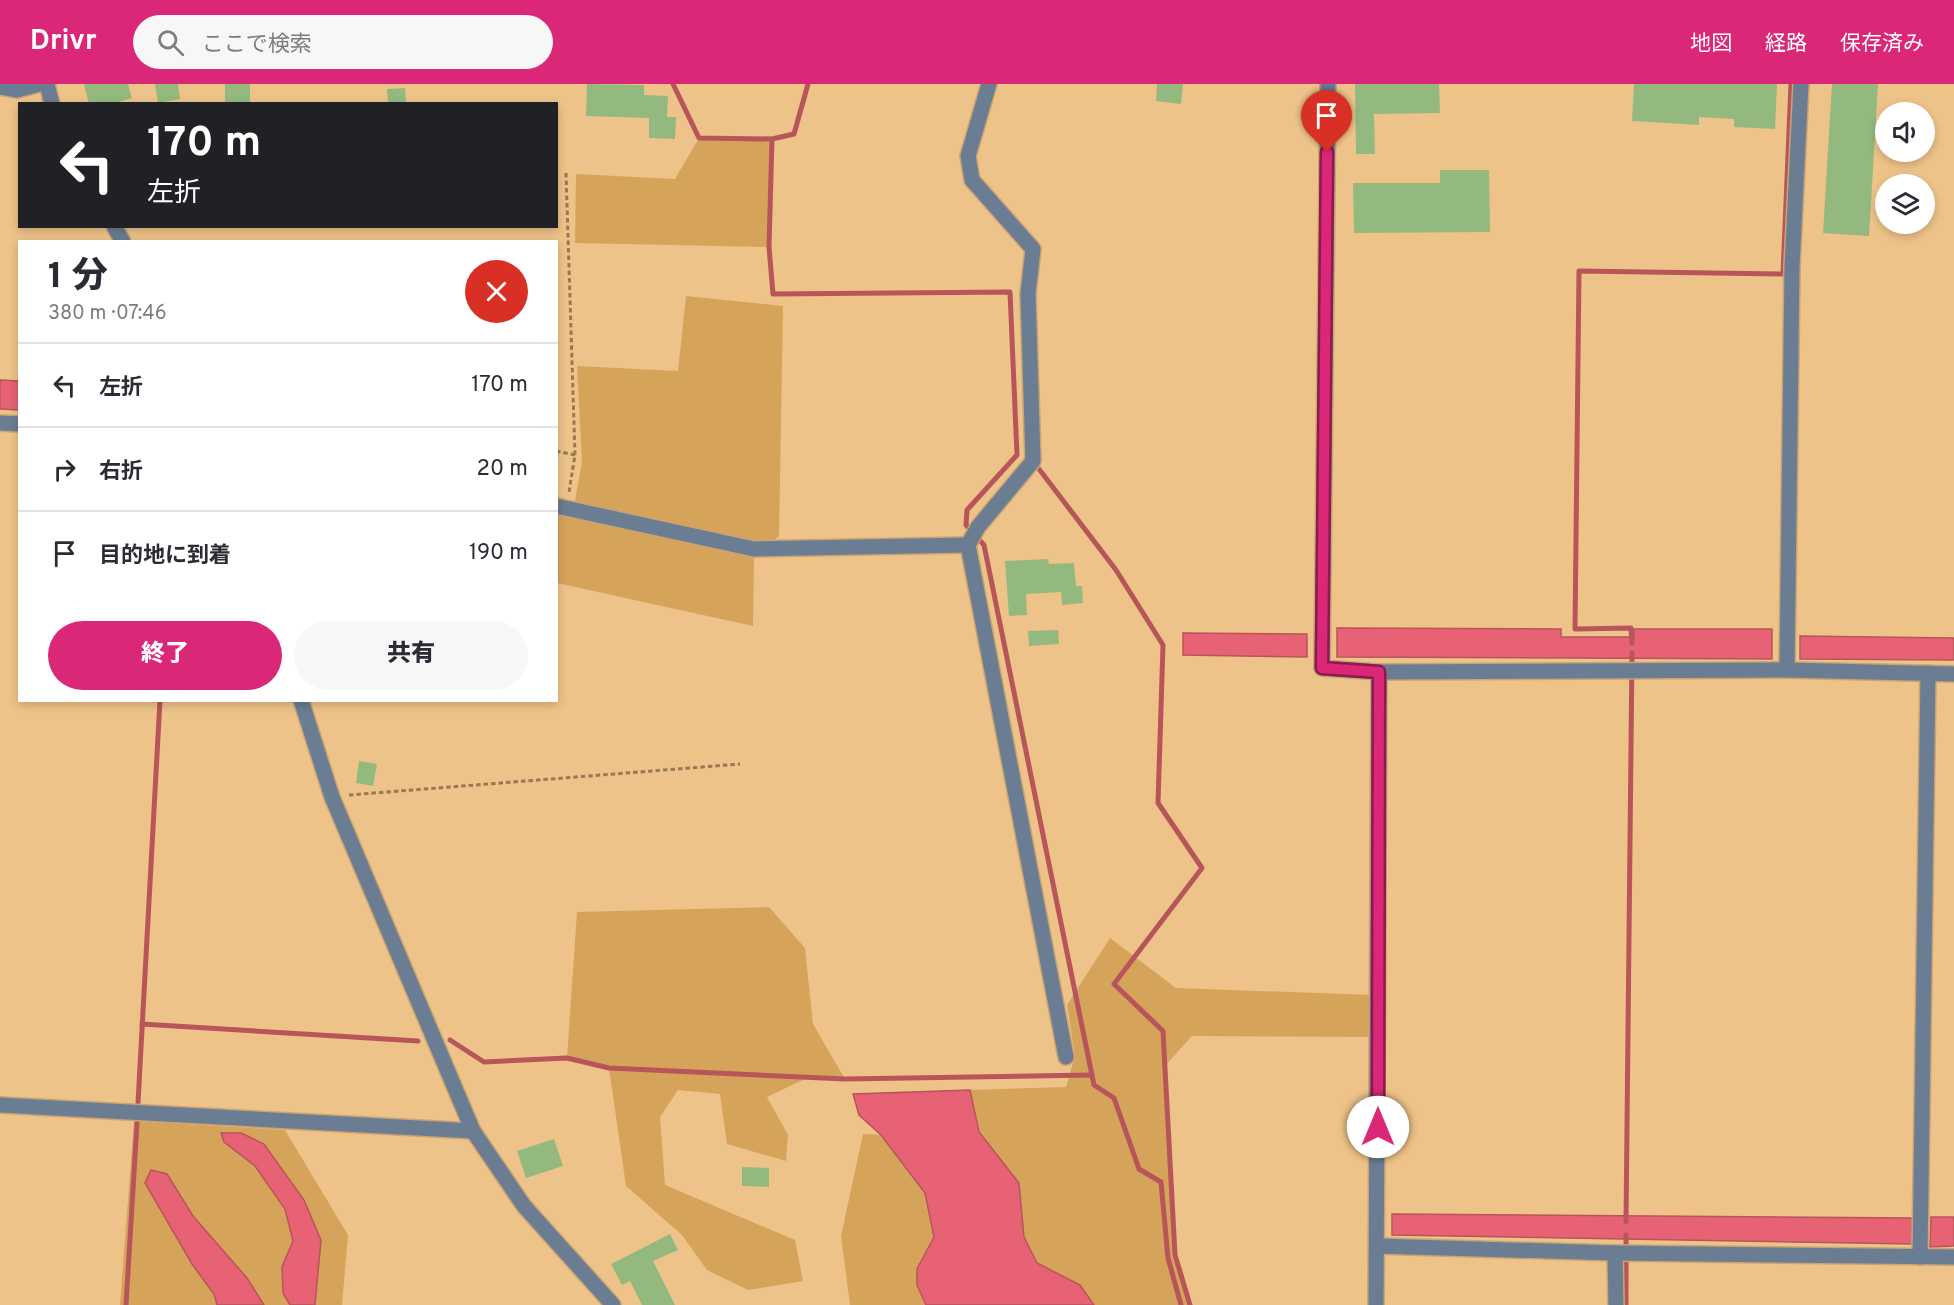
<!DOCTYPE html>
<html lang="ja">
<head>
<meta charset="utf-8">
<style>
	body { margin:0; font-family:Overpass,"Noto Sans JP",sans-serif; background:#f7f7f7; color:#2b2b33; height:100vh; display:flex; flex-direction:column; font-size:22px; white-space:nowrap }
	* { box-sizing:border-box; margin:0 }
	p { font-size:20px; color:#7c7c81 }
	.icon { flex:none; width:33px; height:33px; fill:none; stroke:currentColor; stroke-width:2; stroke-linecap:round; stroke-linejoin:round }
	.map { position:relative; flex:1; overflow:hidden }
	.panel { position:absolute; left:18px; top:156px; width:540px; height:462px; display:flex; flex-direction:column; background:#fff; border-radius:0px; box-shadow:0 3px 9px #0003 }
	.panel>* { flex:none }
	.banner { position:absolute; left:18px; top:18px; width:540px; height:126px; border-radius:0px; box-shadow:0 3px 9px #0003; background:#202124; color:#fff; overflow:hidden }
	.buttons { position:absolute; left:1875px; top:18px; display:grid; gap:12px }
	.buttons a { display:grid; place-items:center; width:60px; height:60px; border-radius:50%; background:#fff; box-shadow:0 3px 9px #0003; font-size:30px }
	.pin { position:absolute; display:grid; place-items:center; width:51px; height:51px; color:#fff; margin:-62px -26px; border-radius:50% 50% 50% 0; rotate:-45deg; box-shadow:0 0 6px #0007 }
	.pin .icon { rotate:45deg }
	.me { position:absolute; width:66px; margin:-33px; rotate:0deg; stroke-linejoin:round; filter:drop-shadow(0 0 4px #0008) }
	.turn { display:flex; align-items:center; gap:21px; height:126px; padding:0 30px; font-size:27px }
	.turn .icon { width:78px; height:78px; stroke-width:2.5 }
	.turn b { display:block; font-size:42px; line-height:51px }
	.round { display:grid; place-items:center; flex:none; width:63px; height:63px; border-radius:32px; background:#f7f7f7 }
	.summary { display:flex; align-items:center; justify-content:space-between; height:102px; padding:0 30px }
	h1 { font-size:36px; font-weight:800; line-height:45px }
	.primary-button { display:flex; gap:12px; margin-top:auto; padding:12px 30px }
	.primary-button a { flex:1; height:69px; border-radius:36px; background:#db2777; color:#fff; font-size:24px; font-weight:800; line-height:69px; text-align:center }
	.primary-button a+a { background:#f7f7f7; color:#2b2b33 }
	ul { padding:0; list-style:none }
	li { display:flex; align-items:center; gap:18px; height:84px; padding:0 30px; border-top:2px solid #e1e1e2 }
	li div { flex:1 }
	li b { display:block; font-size:22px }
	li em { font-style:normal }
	header { display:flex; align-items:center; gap:36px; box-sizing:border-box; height:84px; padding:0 30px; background:#db2777; color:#fff }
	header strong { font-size:28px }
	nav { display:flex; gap:33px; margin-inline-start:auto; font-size:21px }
	.search { width:420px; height:54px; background:#f7f7f7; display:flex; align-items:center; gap:15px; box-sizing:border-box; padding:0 21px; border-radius:33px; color:#7c7c81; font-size:22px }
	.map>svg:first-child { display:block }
	.green { fill:#d6a35a }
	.water { fill:#e66274; stroke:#b7555a; stroke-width:1.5 }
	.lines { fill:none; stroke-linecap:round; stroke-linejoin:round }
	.stream { stroke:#b7555a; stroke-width:5 }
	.building { fill:#94b97f }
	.minor-casing { stroke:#caa472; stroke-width:18 }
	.path { stroke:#977951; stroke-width:3; stroke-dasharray:4.5 3; stroke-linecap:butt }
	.minor { stroke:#6b7d93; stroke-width:15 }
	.route-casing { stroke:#8e194d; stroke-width:15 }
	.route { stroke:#db2777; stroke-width:10 }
</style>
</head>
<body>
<header>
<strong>Drivr</strong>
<div class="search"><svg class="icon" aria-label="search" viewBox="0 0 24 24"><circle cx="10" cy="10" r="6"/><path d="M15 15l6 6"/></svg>ここで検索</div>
<nav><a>地図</a><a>経路</a><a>保存済み</a></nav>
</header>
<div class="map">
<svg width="1954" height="1221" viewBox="0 0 1954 1221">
	<rect width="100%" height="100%" fill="#eec389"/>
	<!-- green -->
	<g class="green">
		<path d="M 699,54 L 772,55 L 769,163 L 575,159 L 576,90 L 675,95 Z"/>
		<path d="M 686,212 L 783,222 L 779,452 L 754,475 L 753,542 L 557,499 L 557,431 L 572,434 L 582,378 L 577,282 L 678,287 Z"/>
		<path d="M 769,823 L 805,864 L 813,940 L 845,995 L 809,993 L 767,1013 L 788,1051 L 786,1077 L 727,1060 L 720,1010 L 678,1006 L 660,1033 L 665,1101 L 795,1156 L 803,1197 L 748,1206 L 707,1186 L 682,1151 L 626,1102 L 609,984 L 567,974 L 577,828 Z"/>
		<path d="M 1110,854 L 1176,904 L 1372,911 L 1372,953 L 1192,952 L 1165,982 L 1175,1171 L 1190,1221 L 1094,1221 L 1080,1201 L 1037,1179 L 1024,1153 L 1019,1099 L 979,1048 L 970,1006 L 1066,1003 L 1075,972 L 1067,921 Z"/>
		<path d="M 134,1037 L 285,1046 L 348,1151 L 342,1221 L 315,1221 L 321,1156 L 241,1049 L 222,1049 L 224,1058 L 255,1082 L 285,1125 L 293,1157 L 282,1183 L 283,1209 L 290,1221 L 264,1221 L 247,1194 L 193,1132 L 167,1090 L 145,1099 L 192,1180 L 214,1210 L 217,1221 L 120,1221 Z"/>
		<path d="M 863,1050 L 882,1051 L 925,1109 L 934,1153 L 917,1185 L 917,1201 L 926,1221 L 850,1221 L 841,1152 Z"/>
	</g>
	<!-- water -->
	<g class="water">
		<path d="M 0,296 L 19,297 L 19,326 L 0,325 Z"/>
		<path d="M 1337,544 L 1561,545 L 1561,553 L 1634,553 L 1634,545 L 1772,545 L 1772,575 L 1337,573 Z"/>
		<path d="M 1183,549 L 1307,550 L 1307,573 L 1183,571 Z"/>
		<path d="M 1800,552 L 1954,554 L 1954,576 L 1800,575 Z"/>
		<path d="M 970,1006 L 979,1048 L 1019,1099 L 1024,1153 L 1037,1179 L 1080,1201 L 1094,1221 L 926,1221 L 917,1201 L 917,1185 L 934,1153 L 925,1109 L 881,1051 L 859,1031 L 853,1010 Z"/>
		<path d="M 221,1049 L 241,1049 L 264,1060 L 304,1116 L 321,1156 L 315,1221 L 290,1221 L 283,1209 L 282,1183 L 293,1157 L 285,1125 L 255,1082 L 224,1058 Z"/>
		<path d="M 151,1086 L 167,1090 L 193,1132 L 247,1194 L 264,1221 L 217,1221 L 214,1210 L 192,1180 L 145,1099 Z"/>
		<path d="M 1392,1130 L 1913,1134 L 1913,1160 L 1392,1151 Z"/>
		<path d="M 1931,1133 L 1954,1133 L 1954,1162 L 1930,1163 Z"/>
	</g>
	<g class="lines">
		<!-- stream -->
		<g class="stream">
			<path d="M 673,0 L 699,54 L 772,55"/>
			<path d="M 808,0 L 794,50 L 772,55 L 769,163 L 773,210 L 1010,208 L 1017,371 L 967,426 L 966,441 L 984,461 L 1094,1001 L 1114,1014 L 1139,1085 L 1161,1098 L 1168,1174 L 1181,1221"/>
			<path d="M 1039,385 L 1116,486 L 1163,561 L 1158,719 L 1202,784 L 1114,900 L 1163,947 L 1175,1171 L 1190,1221"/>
			<path d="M 1632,559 L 1631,544 L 1575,545 L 1579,187 L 1783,190 L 1791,0"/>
			<path d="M 142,940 L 418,957"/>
			<path d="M 450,956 L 484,978 L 567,974 L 609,984 L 845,995 L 1092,991"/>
			<path d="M 138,1019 L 160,616"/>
			<path d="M 1626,1138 L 1632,569"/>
			<path d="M 1626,1151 L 1626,1221"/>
			<path d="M 126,1221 L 137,1039"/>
		</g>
	</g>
	<!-- building -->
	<g class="building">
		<path d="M 84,0 L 128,0 L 132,14 L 112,20 L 89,20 Z"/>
		<path d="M 155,0 L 178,0 L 180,15 L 158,19 Z"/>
		<rect x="225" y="0" width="25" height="20"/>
		<path d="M 587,0 L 644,1 L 644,11 L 668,12 L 667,33 L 676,33 L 675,55 L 649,54 L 649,34 L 586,32 Z"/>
		<path d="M 1157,0 L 1183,0 L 1181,20 L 1156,17 Z"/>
		<path d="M 1355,0 L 1439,0 L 1440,29 L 1374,30 L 1375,70 L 1356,70 Z"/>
		<path d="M 1634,0 L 1777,0 L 1775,45 L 1734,43 L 1734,35 L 1699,33 L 1699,41 L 1632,37 Z"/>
		<path d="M 1832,0 L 1878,0 L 1869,152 L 1823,149 Z"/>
		<path d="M 405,4 L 406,20 L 388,20 L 387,5 Z"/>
		<path d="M 1440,86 L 1489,86 L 1490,148 L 1354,149 L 1353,99 L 1440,99 Z"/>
		<path d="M 1048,475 L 1049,480 L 1074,479 L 1076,502 L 1082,502 L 1083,519 L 1062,521 L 1061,508 L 1026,510 L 1027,531 L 1009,532 L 1005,477 Z"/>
		<path d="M 1058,546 L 1059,560 L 1029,562 L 1028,547 Z"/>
		<path d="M 359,677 L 377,680 L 373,702 L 356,699 Z"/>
		<path d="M 554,1055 L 563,1082 L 526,1094 L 517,1067 Z"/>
		<path d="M 742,1083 L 769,1084 L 769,1103 L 742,1102 Z"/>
		<path d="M 670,1150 L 678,1166 L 653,1177 L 675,1221 L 642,1221 L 630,1197 L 622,1201 L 611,1180 Z"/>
	</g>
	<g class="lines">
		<defs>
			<g id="minor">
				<path d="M 47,0 L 52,20"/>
				<path d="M 989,0 L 968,72 L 972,96 L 1033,165 L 1028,210 L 1033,377 L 978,443 L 968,461 L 1066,973"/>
				<path d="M 1328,0 L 1322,584 L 1379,588 L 1787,586 L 1954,590"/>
				<path d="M 0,3 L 17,6 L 40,0"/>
				<path d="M 114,142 L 123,158"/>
				<path d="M 0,339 L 20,340"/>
				<path d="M 556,422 L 754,465 L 968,461"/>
				<path d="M 1787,586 L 1792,183 L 1801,0"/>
				<path d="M 301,616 L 332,713 L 473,1047 L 524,1122 L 613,1221"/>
				<path d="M 0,1021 L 473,1047"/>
				<path d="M 1377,1162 L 1615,1169 L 1954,1173"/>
				<path d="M 1615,1169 L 1616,1221"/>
				<path d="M 1920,1173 L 1928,589"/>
				<path d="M 1376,1221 L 1379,588"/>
			</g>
		</defs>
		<!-- minor casing -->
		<use href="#minor" class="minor-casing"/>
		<!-- path -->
		<g class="path">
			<path d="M 566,89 L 575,371 L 569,408"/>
			<path d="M 556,367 L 575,371"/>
			<path d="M 349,711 L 740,680"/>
		</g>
		<!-- minor -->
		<use href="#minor" class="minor"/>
	</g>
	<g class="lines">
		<defs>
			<path id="route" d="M 1327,68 L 1322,584 L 1379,588 L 1378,1043"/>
		</defs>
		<!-- route casing -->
		<use href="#route" class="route-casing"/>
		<!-- route -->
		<use href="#route" class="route"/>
	</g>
</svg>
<div class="buttons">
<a><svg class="icon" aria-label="sound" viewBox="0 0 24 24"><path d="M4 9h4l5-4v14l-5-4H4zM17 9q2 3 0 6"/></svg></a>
<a><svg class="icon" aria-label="layers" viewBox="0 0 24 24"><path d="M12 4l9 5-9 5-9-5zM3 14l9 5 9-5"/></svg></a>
</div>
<div class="pin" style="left:1327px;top:68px;background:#d93025"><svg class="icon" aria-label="arrive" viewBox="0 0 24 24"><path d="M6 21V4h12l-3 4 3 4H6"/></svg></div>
<svg class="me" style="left:1378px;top:1043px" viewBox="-20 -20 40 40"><circle r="19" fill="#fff"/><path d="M0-13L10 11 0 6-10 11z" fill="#db2777"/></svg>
<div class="banner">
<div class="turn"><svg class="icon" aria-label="left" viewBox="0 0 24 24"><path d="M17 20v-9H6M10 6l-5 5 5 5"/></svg><div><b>170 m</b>左折</div></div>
</div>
<section class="panel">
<div class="summary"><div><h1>1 分</h1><p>380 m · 07:46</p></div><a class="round" style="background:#d93025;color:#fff"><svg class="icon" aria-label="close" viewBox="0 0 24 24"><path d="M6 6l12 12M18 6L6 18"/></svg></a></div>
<ul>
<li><svg class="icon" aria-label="left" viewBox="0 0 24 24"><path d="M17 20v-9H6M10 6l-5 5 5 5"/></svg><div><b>左折</b></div><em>170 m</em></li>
<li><svg class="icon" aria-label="right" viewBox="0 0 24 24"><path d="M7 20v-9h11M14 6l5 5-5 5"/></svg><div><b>右折</b></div><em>20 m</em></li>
<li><svg class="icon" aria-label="arrive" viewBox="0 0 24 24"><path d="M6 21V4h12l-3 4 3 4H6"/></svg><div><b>目的地に到着</b></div><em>190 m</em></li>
</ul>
<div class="primary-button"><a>終了</a><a>共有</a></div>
</section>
</div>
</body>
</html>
